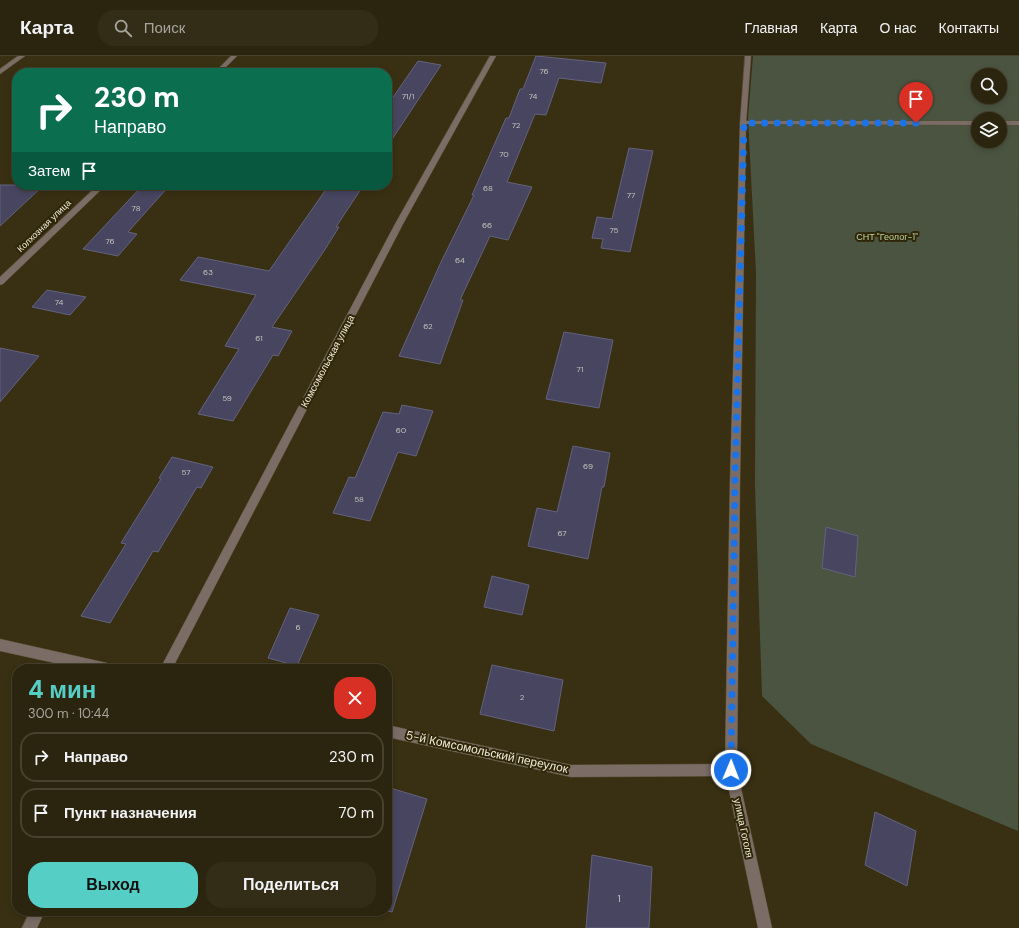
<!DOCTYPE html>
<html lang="ru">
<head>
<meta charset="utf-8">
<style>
	body { margin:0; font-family:"DM Sans",sans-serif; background:#332c17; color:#f1f3f6; height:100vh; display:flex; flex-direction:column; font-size:15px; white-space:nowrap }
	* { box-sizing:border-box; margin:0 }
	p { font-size:13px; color:#a6a49e }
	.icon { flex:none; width:22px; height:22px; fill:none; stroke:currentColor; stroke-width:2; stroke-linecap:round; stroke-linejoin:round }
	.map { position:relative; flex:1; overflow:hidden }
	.sheet { position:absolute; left:12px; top:608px; width:380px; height:252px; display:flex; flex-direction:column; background:#2b240e; border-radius:16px; box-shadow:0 2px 6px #0003,0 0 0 1px #47412e }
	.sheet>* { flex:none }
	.top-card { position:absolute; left:12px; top:12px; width:380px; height:122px; border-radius:16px; box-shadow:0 2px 6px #0003,0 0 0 1px #47412e; background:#0b6e4f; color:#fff; overflow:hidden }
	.controls { position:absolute; left:971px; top:12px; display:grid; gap:8px }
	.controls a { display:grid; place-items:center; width:36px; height:36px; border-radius:50%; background:#2b240e; box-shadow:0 2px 6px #0003,0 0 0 1px #47412e; font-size:20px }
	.pin { position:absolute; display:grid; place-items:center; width:34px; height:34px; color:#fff; margin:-41px -17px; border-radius:50% 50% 50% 0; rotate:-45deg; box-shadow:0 0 4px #0007 }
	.pin .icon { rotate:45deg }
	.me { position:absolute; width:44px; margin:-22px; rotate:1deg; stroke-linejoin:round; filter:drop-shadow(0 0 3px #0008) }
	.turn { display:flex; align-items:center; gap:14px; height:84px; padding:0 16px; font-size:18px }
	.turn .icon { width:52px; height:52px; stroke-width:2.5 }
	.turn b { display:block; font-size:28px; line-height:34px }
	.then { display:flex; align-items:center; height:38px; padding:0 16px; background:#0003; gap:8px; font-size:15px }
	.round { display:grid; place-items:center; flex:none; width:42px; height:42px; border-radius:16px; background:#332c17 }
	.overview { display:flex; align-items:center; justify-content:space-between; height:68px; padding:0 16px }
	h1 { font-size:24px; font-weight:800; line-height:30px; color:#55cec5 }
	.cta { display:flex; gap:8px; margin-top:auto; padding:8px 16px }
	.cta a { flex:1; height:46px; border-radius:16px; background:#55cec5; color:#111; font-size:16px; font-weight:800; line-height:46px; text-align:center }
	.cta a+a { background:#332c17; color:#f1f3f6 }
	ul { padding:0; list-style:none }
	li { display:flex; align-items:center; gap:12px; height:50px; margin:0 8px 6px; padding:0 8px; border:2px solid #47412e; border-radius:16px }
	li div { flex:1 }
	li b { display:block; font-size:15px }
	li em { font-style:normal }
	header { display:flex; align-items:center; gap:24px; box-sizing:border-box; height:56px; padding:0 20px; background:#2b240e; border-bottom:1px solid #47412e }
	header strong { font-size:19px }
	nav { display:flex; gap:22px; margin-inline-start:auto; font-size:14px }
	.search { width:280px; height:36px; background:#332c17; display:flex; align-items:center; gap:10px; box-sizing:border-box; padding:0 14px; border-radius:16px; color:#a6a49e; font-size:15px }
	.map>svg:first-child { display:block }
	.green { fill:#4a5440; fill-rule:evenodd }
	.building { fill:#474560; stroke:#63627f }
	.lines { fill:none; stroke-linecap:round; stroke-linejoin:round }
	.service-casing { stroke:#564e33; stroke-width:1 }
	.minor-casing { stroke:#564e33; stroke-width:1 }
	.service { fill:#7b6c66; fill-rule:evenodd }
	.minor { fill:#7b6c66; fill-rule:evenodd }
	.route { stroke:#1a73e8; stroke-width:7; stroke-dasharray:0 12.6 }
	.labels { text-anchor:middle; stroke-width:4; stroke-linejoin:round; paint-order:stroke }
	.number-label { font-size:8px; fill:#c6c2bc }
	.far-street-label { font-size:9px; fill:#f1ecdb; stroke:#2f2608 }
	.far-park-label { font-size:9px; fill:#bed7a4; stroke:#2f2608 }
	.street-label { font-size:10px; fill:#f1ecdb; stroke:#2f2608 }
	.near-number-label { font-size:10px; fill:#c6c2bc }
	.near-street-label { font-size:12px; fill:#f1ecdb; stroke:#2f2608 }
</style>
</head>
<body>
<header>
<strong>Карта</strong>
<div class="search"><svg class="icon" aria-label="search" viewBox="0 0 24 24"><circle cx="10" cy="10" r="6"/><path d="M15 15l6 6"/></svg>Поиск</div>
<nav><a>Главная</a><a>Карта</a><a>О нас</a><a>Контакты</a></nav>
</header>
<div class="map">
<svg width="1019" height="872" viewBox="0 0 1019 872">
	<rect width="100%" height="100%" fill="#393013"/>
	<!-- green -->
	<path class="green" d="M 753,0 L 1019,0 L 1018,775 L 811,688 L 762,640 L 755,430 L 756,217 L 748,62 ZM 978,19 L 1000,19 L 1000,41 L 978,41 ZM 978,63 L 1000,63 L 1000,85 L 978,85 Z"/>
	<!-- building -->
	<g class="building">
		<path d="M 536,0 L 606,7 L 601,27 L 559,22 L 546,59 L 535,58 L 507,126 L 532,131 L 508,184 L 490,180 L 460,244 L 463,244 L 440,308 L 399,300 L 441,206 L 474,139 L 472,139 L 506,62 L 509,62 L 520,33 L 523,33 Z"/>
		<path d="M 418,5 L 441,9 L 387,91 L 387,50 Z"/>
		<path d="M 629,92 L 653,95 L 630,196 L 601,192 L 603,183 L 592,182 L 597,161 L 612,163 Z"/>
		<path d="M 0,129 L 44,129 L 0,170 Z"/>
		<path d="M 143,129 L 169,130 L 128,176 L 137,178 L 118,200 L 83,193 Z"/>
		<path d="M 329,129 L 341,129 L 361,133 L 336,171 L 339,171 L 324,195 L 272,271 L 292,275 L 278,300 L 273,299 L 233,365 L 198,358 L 239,293 L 225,290 L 256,239 L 180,224 L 198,201 L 269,215 Z"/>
		<path d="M 47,234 L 86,241 L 70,259 L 32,251 Z"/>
		<path d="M 564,276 L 613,284 L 599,352 L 546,343 Z"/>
		<path d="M 0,292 L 39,300 L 0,346 Z"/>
		<path d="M 402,349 L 433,355 L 416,400 L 398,396 L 370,465 L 333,457 L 349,421 L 355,422 L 383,356 L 399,358 Z"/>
		<path d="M 573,390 L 610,397 L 604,431 L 602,431 L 588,503 L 528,490 L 537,452 L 557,456 Z"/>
		<path d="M 172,401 L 213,411 L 201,432 L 197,431 L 158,496 L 153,495 L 110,567 L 81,560 L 126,488 L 121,487 L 161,423 L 159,422 Z"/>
		<path d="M 826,471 L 858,480 L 855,521 L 822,512 Z"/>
		<path d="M 492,520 L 529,529 L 522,559 L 484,551 Z"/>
		<path d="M 290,552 L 319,559 L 297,610 L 268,602 Z"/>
		<path d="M 492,609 L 563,624 L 554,675 L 480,658 Z"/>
		<path d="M 387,731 L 427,743 L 392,856 L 387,855 Z"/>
		<path d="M 875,756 L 916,775 L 907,830 L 865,809 Z"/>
		<path d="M 592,799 L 652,811 L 649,872 L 586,872 Z"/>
	</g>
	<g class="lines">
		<defs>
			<g id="service">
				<path d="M 743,65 L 978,65 L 978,69 L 741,68 L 740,67 Z"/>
				<rect x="1000" y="65" width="19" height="4"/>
			</g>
			<g id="minor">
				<path d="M 18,0 L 25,0 L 0,18 L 0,13 Z"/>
				<path d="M 231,0 L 237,0 L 220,17 L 214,17 Z"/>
				<path d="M 490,0 L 496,0 L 403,168 L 172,613 L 160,613 L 395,168 Z"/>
				<path d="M 745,0 L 751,0 L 746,67 L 740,424 L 737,714 L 772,872 L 758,872 L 726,720 L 571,721 L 387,681 L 387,669 L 571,709 L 725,708 L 730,424 L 740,67 Z"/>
				<path d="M 98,129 L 106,129 L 3,228 L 0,229 L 0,221 Z"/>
				<path d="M 0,583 L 107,607 L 111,609 L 113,613 L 82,613 L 0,595 Z"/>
				<path d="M 30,855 L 45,855 L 37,872 L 22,872 Z"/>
			</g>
		</defs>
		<!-- service casing -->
		<use href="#service" class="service-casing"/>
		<!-- minor casing -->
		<use href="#minor" class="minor-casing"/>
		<!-- service -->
		<use href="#service" class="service"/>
		<!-- minor -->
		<use href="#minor" class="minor"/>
	</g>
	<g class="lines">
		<!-- route -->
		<path class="route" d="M 731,714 L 735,424 L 744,67 L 916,67"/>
	</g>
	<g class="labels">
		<!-- number labels -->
		<g class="number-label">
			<text x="544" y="18">76</text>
			<text x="408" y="43">71/1</text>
			<text x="533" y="43">74</text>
			<text x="516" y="72">72</text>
			<text x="504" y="101">70</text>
			<text x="488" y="135">68</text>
			<text x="631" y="142">77</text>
			<text x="136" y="155">78</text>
			<text x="487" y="172">66</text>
			<text x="614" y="177">75</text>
			<text x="110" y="188">76</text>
			<text x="460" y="207">64</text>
			<text x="208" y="219">63</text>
			<text x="59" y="249">74</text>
			<text x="428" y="273">62</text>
			<text x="259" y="285">61</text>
			<text x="580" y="316">71</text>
			<text x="227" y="345">59</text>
			<text x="401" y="377">60</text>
			<text x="588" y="413">69</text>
			<text x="186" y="419">57</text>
			<text x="359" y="446">58</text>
			<text x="562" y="480">67</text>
			<text x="298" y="574">6</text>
			<text x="522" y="644">2</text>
		</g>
		<!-- far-street labels -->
		<g class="far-street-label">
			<text transform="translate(44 170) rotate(-44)" y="3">Колхозная улица</text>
		</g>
		<!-- far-park labels -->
		<g class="far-park-label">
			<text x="887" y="184">СНТ "Геолог-1"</text>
		</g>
		<!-- street labels -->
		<g class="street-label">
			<text transform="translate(327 305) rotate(-62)" y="4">Комсомольская улица</text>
			<text transform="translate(744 772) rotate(78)" y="4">улица Гоголя</text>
		</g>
		<!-- near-number labels -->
		<g class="near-number-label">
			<text x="619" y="846">1</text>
		</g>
		<!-- near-street labels -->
		<g class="near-street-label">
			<text transform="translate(487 696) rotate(12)" y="4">5-й Комсомольский переулок</text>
		</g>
	</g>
</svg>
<div class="controls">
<a><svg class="icon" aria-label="search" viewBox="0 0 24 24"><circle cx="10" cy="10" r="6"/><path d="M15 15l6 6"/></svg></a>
<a><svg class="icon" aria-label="layers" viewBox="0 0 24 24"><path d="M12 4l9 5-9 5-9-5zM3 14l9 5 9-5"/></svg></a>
</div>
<div class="pin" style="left:916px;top:67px;background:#d93025"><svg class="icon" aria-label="arrive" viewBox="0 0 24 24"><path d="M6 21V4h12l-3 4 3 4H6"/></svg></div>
<svg class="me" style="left:731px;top:714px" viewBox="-20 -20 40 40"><circle r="17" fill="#1a73e8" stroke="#fff" stroke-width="3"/><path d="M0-11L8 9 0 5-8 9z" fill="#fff"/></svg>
<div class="top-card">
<div class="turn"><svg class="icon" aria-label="right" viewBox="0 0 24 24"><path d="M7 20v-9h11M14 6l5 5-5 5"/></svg><div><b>230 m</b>Направо</div></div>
<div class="then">Затем<svg class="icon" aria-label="arrive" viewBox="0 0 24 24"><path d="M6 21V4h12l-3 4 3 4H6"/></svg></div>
</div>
<section class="sheet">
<div class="overview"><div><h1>4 мин</h1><p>300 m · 10:44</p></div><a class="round" style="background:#d93025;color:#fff"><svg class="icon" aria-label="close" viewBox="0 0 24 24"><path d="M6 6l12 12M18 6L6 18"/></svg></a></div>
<ul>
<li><svg class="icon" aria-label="right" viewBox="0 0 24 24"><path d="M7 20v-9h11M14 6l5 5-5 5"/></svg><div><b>Направо</b></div><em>230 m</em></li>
<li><svg class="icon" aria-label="arrive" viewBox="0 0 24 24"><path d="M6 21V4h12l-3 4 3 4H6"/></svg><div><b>Пункт назначения</b></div><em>70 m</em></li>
</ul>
<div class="cta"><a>Выход</a><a>Поделиться</a></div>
</section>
</div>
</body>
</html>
